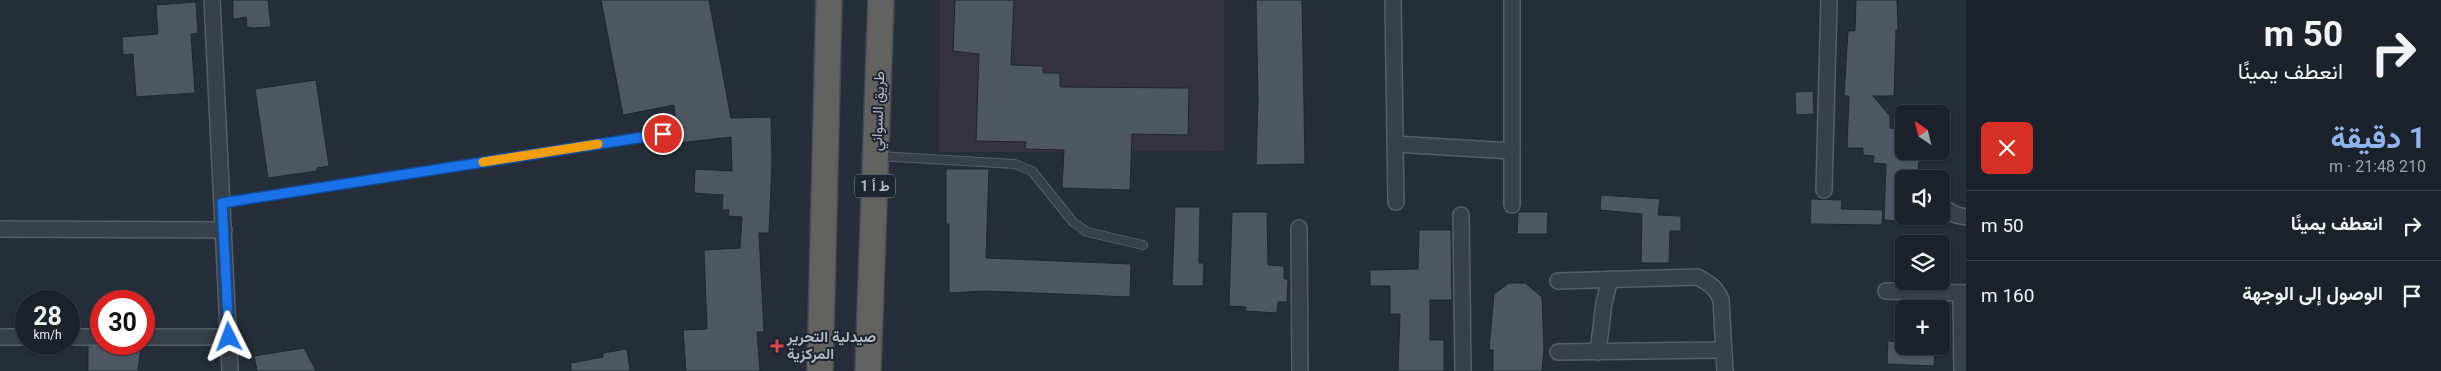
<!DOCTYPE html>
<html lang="ar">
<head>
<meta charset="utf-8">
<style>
	body { margin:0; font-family:Roboto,Vazirmatn,sans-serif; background:#292f37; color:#f1f3f6; direction:rtl; height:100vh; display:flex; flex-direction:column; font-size:19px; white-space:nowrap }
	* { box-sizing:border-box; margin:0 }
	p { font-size:16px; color:#a0a4a9 }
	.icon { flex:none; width:28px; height:28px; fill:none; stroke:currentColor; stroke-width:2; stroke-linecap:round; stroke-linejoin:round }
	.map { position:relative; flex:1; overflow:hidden; direction:ltr }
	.sheet { display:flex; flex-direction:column; background:#1c222b; width:475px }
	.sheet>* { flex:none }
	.hud { background:#1c222b; color:#f1f3f6; overflow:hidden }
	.needle { width:32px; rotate:325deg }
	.fabs { position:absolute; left:1895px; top:105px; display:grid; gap:10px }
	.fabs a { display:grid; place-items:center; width:55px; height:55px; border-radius:8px; background:#1c222b; box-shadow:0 1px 4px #0004,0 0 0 1px #3a3f47; font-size:25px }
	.speed { position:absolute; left:15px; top:290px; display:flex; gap:10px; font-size:25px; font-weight:700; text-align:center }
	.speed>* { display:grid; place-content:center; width:65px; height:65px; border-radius:50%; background:#1c222b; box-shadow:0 1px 4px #0004,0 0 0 1px #3a3f47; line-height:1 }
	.speed small { font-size:12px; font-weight:400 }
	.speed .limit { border:8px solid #d22; background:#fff; color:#111 }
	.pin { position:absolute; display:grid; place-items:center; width:42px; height:42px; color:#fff; margin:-21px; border:2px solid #fff; border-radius:50%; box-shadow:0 1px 5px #0007 }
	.me { position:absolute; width:55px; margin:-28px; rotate:357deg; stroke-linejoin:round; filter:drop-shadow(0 0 4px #0008) }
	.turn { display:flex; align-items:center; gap:18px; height:105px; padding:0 15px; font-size:22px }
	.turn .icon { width:65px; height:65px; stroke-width:2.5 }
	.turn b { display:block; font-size:35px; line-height:42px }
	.round { display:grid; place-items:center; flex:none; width:52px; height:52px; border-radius:8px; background:#292f37 }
	.overview { display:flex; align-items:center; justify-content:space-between; height:85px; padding:0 15px }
	h1 { font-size:30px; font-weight:700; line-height:38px; color:#90b5ee }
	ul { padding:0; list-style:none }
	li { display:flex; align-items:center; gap:15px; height:70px; padding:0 15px; border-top:1px solid #3a3f47 }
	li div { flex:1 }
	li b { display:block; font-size:19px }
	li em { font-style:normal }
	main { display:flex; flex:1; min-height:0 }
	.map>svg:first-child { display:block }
	.medical { fill:#34333f }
	.building { fill:#4e5865; stroke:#1f2731 }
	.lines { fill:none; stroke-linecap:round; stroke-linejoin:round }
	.service-casing { stroke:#565e68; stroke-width:10 }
	.minor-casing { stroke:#565e68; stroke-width:18 }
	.trunk-casing { stroke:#434b55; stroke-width:28 }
	.service { stroke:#38404a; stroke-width:8 }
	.minor { stroke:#38404a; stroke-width:15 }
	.trunk { stroke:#626260; stroke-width:25 }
	.route-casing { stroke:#114b97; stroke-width:12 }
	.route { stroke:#1a73e8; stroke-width:9 }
	.slow { stroke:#f59e0b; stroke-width:9 }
	.health-dot { fill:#e0444e; stroke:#1d252f; stroke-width:2 }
	.labels { text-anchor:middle; stroke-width:4; stroke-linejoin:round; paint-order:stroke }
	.shield { fill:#1d252f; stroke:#878e99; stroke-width:1 }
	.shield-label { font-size:14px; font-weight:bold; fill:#b4bbc6 }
	.street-label { font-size:15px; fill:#b4bbc6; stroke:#1d252f }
	.poi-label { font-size:15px; font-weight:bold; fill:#b4bbc6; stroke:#1d252f; text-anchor:start }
</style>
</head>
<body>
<main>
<section class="sheet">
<div class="hud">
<div class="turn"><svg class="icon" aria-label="right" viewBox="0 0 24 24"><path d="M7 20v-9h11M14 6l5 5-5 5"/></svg><div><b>50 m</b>انعطف يمينًا</div></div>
</div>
<div class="overview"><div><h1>1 دقيقة</h1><p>210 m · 21:48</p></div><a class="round" style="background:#d93025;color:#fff"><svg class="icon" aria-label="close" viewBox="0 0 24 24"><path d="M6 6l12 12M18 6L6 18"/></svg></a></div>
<ul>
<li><svg class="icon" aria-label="right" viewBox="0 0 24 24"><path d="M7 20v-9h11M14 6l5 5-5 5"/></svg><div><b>انعطف يمينًا</b></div><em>50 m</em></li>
<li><svg class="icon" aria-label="arrive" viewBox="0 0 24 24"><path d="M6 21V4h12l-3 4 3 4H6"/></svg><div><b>الوصول إلى الوجهة</b></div><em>160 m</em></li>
</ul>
</section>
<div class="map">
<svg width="1966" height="371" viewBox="0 0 1966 371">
	<rect width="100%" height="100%" fill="#252e39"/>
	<!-- medical -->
	<path class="medical" d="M 940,0 L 1224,0 L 1224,151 L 939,152 Z"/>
	<!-- building -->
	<g class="building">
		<path d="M 233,0 L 268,0 L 271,27 L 253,28 L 247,27 L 246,17 L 233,19 Z"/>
		<path d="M 601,0 L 709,0 L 731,118 L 771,117 L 772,162 L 769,233 L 759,233 L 764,332 L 757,332 L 760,371 L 686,371 L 683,330 L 707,329 L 704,250 L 740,248 L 742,217 L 728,216 L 729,210 L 722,210 L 723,195 L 694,193 L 695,169 L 732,171 L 731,137 L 678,143 L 674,105 L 623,115 Z"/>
		<path d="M 955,0 L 1014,0 L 1011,65 L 1043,66 L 1043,73 L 1060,73 L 1060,87 L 1189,88 L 1188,135 L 1132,134 L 1130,190 L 1062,188 L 1064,150 L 1025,149 L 1026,142 L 976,141 L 979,54 L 953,51 Z"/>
		<path d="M 1256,0 L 1302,0 L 1305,164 L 1256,165 L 1258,98 Z"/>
		<path d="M 1856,0 L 1897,0 L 1898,30 L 1896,30 L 1894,96 L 1873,96 L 1890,116 L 1890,128 L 1904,129 L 1904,151 L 1920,151 L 1918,170 L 1911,169 L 1910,179 L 1902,178 L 1901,221 L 1884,220 L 1886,164 L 1873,163 L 1874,156 L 1863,155 L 1863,148 L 1847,148 L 1849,96 L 1844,96 L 1848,31 L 1855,31 Z"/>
		<path d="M 196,2 L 198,33 L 191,34 L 195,93 L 136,97 L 133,54 L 123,55 L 122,37 L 158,34 L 156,5 Z"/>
		<path d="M 316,80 L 329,166 L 317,168 L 317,171 L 268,178 L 255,89 Z"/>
		<path d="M 1813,91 L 1814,114 L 1796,115 L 1795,92 Z"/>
		<path d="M 946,169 L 989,169 L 986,258 L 1131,264 L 1130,297 L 986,291 L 949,293 L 949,224 L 946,224 Z"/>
		<path d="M 1601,195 L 1660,199 L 1658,215 L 1681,216 L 1681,231 L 1670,231 L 1669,263 L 1641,263 L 1642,214 L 1600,210 Z"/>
		<path d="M 1811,199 L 1842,200 L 1841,209 L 1883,210 L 1882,225 L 1810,224 Z"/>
		<path d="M 1175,207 L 1200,207 L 1199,263 L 1204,263 L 1203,286 L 1172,286 Z"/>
		<path d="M 1232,212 L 1267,212 L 1268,265 L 1284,266 L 1284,279 L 1288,279 L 1287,302 L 1278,302 L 1277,313 L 1245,311 L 1246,307 L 1229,306 Z"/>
		<path d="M 1518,212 L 1548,212 L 1547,234 L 1517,234 Z"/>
		<path d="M 1419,230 L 1451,230 L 1452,300 L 1430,300 L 1430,340 L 1444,340 L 1444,371 L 1398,371 L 1400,314 L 1390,314 L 1390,286 L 1370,286 L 1370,270 L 1418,269 Z"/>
		<path d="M 1509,283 L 1525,283 L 1542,297 L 1544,350 L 1542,371 L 1493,371 L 1493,350 L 1489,350 L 1494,294 Z"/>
		<path d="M 1888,341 L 1904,342 L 1904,346 L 1935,346 L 1934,366 L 1887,364 Z"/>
		<path d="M 107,344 L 141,346 L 138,371 L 88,371 L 88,346 Z"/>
		<path d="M 304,348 L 316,371 L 257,371 L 254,356 Z"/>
		<path d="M 627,349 L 630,371 L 571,371 L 571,363 L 603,357 L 603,353 Z"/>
	</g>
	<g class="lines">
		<defs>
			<g id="service">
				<path d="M 878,156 L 1015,164 L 1032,171 L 1073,222 L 1087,232 L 1143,245"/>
				<path d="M 223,203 L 663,134"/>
			</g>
			<g id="minor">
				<path d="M 212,0 L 230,371"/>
				<path d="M 1393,0 L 1396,202"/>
				<path d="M 1512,0 L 1512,205"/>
				<path d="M 1395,144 L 1512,151"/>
				<path d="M 1927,178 L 1927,179"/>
				<path d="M 1824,190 L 1829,0"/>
				<path d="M 1941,206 L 1956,215 L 1966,217"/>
				<path d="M 1461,215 L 1463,371"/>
				<path d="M 1299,228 L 1300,371"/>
				<path d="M 0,229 L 224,230"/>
				<path d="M 1558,281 L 1697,277 C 1709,283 1716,287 1721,300 L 1725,371"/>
				<path d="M 1886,291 L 1966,293"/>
				<path d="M 1961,293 L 1962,371"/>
				<path d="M 0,337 L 26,337"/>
				<path d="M 69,337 L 101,337"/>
				<path d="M 144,337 L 229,337"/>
				<path d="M 1558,352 L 1723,350"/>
				<path d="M 1598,352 L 1604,303 L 1610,279"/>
			</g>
			<g id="trunk">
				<path d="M 820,371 L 829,0"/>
				<path d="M 868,371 L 881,0"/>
			</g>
		</defs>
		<!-- service casing -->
		<use href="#service" class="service-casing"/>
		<!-- minor casing -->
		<use href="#minor" class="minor-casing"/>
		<!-- trunk casing -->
		<use href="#trunk" class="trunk-casing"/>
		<!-- service -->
		<use href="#service" class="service"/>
		<!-- minor -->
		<use href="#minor" class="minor"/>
		<!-- trunk -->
		<use href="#trunk" class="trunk"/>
	</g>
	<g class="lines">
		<defs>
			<path id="route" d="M 229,337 L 222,203 L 663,134"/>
		</defs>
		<!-- route casing -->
		<use href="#route" class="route-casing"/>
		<!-- route -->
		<use href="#route" class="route"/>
		<!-- slow -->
		<path class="slow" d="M 483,162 L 598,144"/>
	</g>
	<!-- markers -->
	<path class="health-dot" d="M774.5 338.5h5v5h5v5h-5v5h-5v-5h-5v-5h5z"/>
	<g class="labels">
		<!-- shield labels -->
		<rect class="shield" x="855" y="174.5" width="40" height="23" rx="4"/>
		<g class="shield-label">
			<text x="875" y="191">ط أ 1</text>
		</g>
		<!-- street labels -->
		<g class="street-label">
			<text transform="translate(878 111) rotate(-88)" y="5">طريق السواني</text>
		</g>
		<!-- poi labels -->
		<g class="poi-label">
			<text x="787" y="342">صيدلية التحرير<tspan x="787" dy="17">المركزية</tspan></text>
		</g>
	</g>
</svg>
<div class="fabs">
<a><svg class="needle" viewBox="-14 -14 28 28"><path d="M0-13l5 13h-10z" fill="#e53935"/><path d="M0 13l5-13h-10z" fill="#a0a4a9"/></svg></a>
<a><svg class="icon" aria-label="sound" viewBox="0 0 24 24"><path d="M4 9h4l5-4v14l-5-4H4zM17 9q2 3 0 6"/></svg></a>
<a><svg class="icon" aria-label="layers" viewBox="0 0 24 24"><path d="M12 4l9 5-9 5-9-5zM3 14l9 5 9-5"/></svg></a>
<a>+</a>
</div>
<div class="speed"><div>28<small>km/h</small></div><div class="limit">30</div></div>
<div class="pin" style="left:663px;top:134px;background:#d93025"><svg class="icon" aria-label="arrive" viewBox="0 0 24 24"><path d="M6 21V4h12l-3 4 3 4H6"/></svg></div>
<svg class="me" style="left:229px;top:337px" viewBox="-20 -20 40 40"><path d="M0-17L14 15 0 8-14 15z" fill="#1a73e8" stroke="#fff" stroke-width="4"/></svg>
</div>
</main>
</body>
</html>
